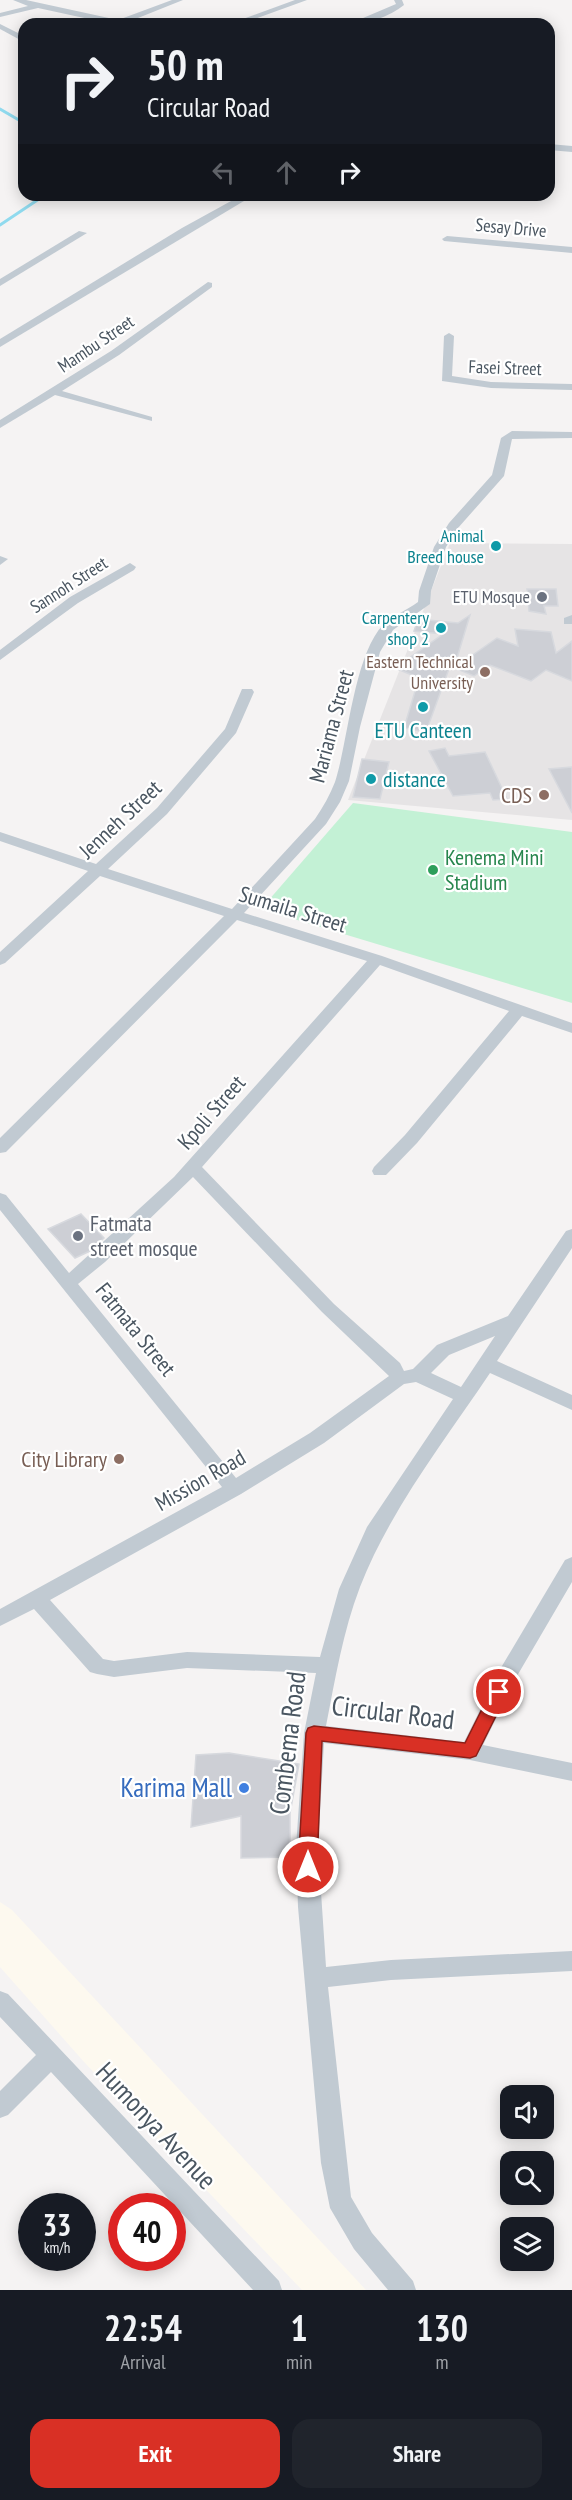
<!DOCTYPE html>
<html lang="en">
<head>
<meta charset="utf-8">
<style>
	body { margin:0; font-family:"PT Sans Narrow",sans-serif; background:#20242c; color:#f1f3f6; height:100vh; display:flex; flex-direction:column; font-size:22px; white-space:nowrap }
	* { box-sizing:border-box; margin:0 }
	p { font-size:20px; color:#9ea1a6 }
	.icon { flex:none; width:33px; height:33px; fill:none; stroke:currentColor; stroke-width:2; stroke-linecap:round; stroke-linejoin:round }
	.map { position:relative; height:2290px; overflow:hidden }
	.details { display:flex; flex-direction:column; background:#171b24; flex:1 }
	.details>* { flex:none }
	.banner { position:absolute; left:18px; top:18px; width:537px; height:183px; border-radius:18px; box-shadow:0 3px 15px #0003; background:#171b24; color:#f1f3f6; overflow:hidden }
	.fabs { position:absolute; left:500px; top:2085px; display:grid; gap:12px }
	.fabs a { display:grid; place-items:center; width:54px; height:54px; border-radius:12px; background:#171b24; box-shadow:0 3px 15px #0003; font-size:30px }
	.speed { position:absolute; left:18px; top:2193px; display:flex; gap:12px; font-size:30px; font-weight:700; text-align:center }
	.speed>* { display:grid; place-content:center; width:78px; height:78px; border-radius:50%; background:#171b24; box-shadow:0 3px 15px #0003; line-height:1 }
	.speed small { font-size:15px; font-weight:400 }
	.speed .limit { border:9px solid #d22; background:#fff; color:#111 }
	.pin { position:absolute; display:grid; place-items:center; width:51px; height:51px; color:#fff; margin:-26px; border:3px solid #fff; border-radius:50%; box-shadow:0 2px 6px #0007 }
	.me { position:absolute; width:66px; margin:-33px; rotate:0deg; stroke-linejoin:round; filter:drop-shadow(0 0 4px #0008) }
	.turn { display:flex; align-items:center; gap:21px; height:126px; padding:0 30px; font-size:27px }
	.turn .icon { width:78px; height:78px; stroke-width:2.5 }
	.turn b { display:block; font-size:42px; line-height:51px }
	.lanes { display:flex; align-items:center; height:57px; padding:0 30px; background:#0003; justify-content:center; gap:30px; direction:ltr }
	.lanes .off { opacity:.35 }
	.eta { display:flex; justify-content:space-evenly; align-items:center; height:102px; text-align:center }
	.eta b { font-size:36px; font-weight:700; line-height:42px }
	.cta { display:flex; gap:12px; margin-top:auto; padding:12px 30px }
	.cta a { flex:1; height:69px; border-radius:18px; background:#d93025; color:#fff; font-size:24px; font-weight:700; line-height:69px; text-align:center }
	.cta a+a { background:#20242c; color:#f1f3f6 }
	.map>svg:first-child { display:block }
	.commercial { fill:#fdf9ef }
	.education { fill:#e6e4e5 }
	.green { fill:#c3f1d5 }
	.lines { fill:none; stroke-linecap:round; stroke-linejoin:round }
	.stream { stroke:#90daee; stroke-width:3 }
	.building { fill:#cdcfd5; stroke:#d7d9de; stroke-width:1.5 }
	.minor { fill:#c1cad2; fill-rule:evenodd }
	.route { fill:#d93025; stroke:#8d1f18; stroke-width:1.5 }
	.culture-dot { fill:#0f9aa8; stroke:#fff; stroke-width:2 }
	.worship-dot { fill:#6b7280; stroke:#fff; stroke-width:2 }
	.education-dot { fill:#8d6e63; stroke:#fff; stroke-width:2 }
	.leisure-dot { fill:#2e9e5b; stroke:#fff; stroke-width:2 }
	.shop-dot { fill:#3f7fe0; stroke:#fff; stroke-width:2 }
	.labels { text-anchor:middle; stroke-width:4.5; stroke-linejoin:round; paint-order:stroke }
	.far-street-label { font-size:18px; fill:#4a5661; stroke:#fff }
	.far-culture-label { font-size:18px; fill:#0d838f; stroke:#fff; text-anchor:end }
	.far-worship-label { font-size:18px; fill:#5b616d; stroke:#fff; text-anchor:end }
	.far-education-label { font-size:18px; fill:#785e54; stroke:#fff; text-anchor:end }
	.street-label { font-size:22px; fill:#4a5661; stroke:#fff }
	.culture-label { font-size:22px; fill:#0d838f; stroke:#fff }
	.education-label { font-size:22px; fill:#785e54; stroke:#fff; text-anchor:end }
	.leisure-label { font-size:22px; fill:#27864d; stroke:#fff; text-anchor:start }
	.worship-label { font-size:22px; fill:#5b616d; stroke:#fff; text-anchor:start }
	.near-street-label { font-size:27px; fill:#4a5661; stroke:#fff }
	.near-shop-label { font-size:27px; fill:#366cbe; stroke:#fff; text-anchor:end }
</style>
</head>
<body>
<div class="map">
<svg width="572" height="2290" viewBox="0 0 572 2290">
	<rect width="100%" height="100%" fill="#f5f3f3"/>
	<!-- commercial -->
	<path class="commercial" d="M 0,1902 L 12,1910 L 366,2290 L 302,2290 L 85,2063 L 0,1967 Z"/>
	<!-- education -->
	<path class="education" d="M 450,543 L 572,544 L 572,820 L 348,800 Z"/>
	<!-- green -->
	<path class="green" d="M 353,803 L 572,832 L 572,1003 L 261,909 Z"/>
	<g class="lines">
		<!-- stream -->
		<g class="stream">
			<path d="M 0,109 L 24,123"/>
			<path d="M 0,225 L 45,195"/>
		</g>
	</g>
	<!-- building -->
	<g class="building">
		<path d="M 527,589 L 556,589 L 558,606 L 544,606 L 546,614 L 529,611 Z"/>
		<path d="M 470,615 L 454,668 L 497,638 L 518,646 L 515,629 L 551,632 L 556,653 L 572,641 L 572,681 L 546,670 L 531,681 L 490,665 L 474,676 L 450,666 L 426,732 L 404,728 L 419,678 L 395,668 L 443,634 L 414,631 L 418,619 L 458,623 Z"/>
		<path d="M 445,748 L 449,756 L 485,752 L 507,799 L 493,800 L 490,793 L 453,796 L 429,751 Z"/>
		<path d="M 362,759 L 389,762 L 380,799 L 353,797 Z"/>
		<path d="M 572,767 L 572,813 L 549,769 Z"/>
		<path d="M 81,1214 L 104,1238 L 90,1251 L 75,1258 L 48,1229 Z"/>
		<path d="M 229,1753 L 299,1764 L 290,1813 L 290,1857 L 241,1858 L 241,1816 L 191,1827 L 196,1755 Z"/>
	</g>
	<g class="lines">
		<!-- minor -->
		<g class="minor">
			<path d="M 13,0 L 26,0 L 118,20 L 172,0 L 183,0 L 128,22 L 129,24 L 112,24 L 38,8 L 0,17 L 0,13 L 28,6 Z"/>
			<path d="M 295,0 L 307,0 L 241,24 L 229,24 Z"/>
			<path d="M 394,0 L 402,0 L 404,5 C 389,17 368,24 349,24 L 396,4 Z"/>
			<path d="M 0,24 L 24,36 L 24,42 L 0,29 Z"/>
			<path d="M 549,144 L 572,146 L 572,152 L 549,150 Z"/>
			<path d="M 242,195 L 254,195 L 0,347 L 0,339 L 182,228 Z"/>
			<path d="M 79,231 L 87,233 L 0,286 L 0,279 Z"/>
			<path d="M 447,236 L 572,247 L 572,253 L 444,241 L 442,239 Z"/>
			<path d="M 208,282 L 212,283 L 212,287 L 119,355 L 62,391 L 152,417 L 152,421 L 55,395 L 0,428 L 0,420 L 111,351 Z"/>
			<path d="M 449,333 L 454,336 L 452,376 L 491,382 L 572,384 L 572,390 L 491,388 L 442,381 L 444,336 Z"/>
			<path d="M 512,431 L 572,432 L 572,438 L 512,439 L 504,476 L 458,528 L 446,547 L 431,591 L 430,604 L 393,630 L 380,652 L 360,727 L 349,781 L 340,802 L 326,824 L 244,913 L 382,956 L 572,1023 L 572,1033 L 522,1016 L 417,1143 L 386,1175 L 374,1175 L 372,1171 L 374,1167 L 405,1135 L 509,1011 L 380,965 L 202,1167 L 334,1304 L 400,1363 L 404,1371 L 413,1369 L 437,1345 L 508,1316 L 566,1231 L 572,1229 L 572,1248 L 497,1361 L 572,1395 L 572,1410 L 490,1373 C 445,1440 390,1510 360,1587 C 343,1631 335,1680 326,1726 L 464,1742 L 502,1666 L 565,1560 L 572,1557 L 572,1582 L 517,1676 L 483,1745 L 572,1763 L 572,1781 L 470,1760 L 324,1743 L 318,1847 L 326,1967 L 391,1960 L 572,1951 L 572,1971 L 391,1980 L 328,1987 L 351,2197 L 372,2233 L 413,2281 L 416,2290 L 388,2290 L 354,2249 L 330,2208 L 321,2163 L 298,1907 L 296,1847 L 304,1733 L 316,1673 L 187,1668 L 114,1677 L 97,1674 L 90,1672 L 34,1609 L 0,1626 L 0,1609 L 222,1487 L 0,1210 L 0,1193 L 6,1195 L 69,1273 L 174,1177 L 367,961 L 237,920 L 6,1152 L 0,1153 L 0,1138 L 224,916 L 100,876 L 5,963 L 0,965 L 0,952 L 88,871 L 0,841 L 0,832 L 96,864 L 157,808 L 225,729 L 242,689 L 252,689 L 254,692 L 236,733 L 167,814 L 108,869 L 232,909 L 315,819 C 323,807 330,795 335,782 C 348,742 354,655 383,625 C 392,616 407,610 418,602 L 419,591 L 434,547 L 449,523 L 492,475 L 501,438 ZM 193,1177 L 322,1312 L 389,1376 L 310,1433 L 236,1478 L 78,1284 L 105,1262 ZM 495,1336 L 461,1387 L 431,1373 L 449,1355 ZM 416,1382 L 453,1399 L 367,1527 L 339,1589 L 320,1657 L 187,1652 L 114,1661 L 103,1659 L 50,1600 L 241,1494 L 324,1443 L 404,1384 Z"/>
			<path d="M 0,556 L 8,559 L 0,565 Z"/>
			<path d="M 130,563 L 136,567 L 134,570 L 78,603 L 0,660 L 0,650 L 70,597 Z"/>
			<path d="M 572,615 L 572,624 L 564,624 L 564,618 Z"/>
			<path d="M 0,1991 L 8,1994 L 279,2281 L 282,2290 L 253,2290 L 51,2072 L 8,2115 L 0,2118 L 0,2091 L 36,2055 L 0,2017 Z"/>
		</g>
	</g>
	<!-- route -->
	<path class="route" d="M 499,1685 L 505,1687 L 508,1692 L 476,1756 L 470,1758 L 322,1741 L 317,1867 L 314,1873 L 308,1875 L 301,1873 L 298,1867 L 306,1733 L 308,1728 L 314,1726 L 465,1743 L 493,1687 Z"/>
	<!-- markers -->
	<g class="culture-dot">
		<circle cx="496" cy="546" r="6"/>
		<circle cx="441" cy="628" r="6"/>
		<circle cx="423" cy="707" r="6"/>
		<circle cx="371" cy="779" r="6"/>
	</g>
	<g class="worship-dot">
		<circle cx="542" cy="597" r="6"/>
		<circle cx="78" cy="1236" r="6"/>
	</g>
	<g class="education-dot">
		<circle cx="485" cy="672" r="6"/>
		<circle cx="544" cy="795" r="6"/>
		<circle cx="119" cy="1459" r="6"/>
	</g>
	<circle class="leisure-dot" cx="433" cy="870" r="6"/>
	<circle class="shop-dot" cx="244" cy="1788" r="6"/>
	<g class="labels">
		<!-- far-street labels -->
		<g class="far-street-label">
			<text transform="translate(511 228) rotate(5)" y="6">Sesay Drive</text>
			<text transform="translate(96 344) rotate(-34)" y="6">Mambu Street</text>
			<text transform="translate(505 368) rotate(2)" y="6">Fasei Street</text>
			<text transform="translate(69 585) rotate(-33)" y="6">Sannoh Street</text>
		</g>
		<!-- far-culture labels -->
		<g class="far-culture-label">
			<text x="484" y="542">Animal<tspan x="484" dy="21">Breed house</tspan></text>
			<text x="429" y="624">Carpentery<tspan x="429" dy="21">shop 2</tspan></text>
		</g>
		<!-- far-worship labels -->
		<g class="far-worship-label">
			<text x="530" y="603">ETU Mosque</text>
		</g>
		<!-- far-education labels -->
		<g class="far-education-label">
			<text x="473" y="668">Eastern Technical<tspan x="473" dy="21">University</tspan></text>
		</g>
		<!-- street labels -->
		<g class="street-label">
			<text transform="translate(331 726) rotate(-75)" y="8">Mariama Street</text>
			<text transform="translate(120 819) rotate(-43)" y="8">Jenneh Street</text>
			<text transform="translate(293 909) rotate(17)" y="8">Sumaila Street</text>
			<text transform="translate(211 1112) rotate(-49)" y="8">Kpoli Street</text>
			<text transform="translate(136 1329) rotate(51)" y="8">Fatmata Street</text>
			<text transform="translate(200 1480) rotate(-30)" y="8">Mission Road</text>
		</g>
		<!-- culture labels -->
		<g class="culture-label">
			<text x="423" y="738">ETU Canteen</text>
			<text x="383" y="787" text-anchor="start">distance</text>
		</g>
		<!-- education labels -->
		<g class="education-label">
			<text x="532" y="803">CDS</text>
			<text x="107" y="1467">City Library</text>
		</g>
		<!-- leisure labels -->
		<g class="leisure-label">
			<text x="445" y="865">Kenema Mini<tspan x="445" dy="25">Stadium</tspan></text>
		</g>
		<!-- worship labels -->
		<g class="worship-label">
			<text x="90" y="1231">Fatmata<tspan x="90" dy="25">street mosque</tspan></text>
		</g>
		<!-- near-street labels -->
		<g class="near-street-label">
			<text transform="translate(393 1713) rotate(7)" y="9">Circular Road</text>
			<text transform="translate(288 1743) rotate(-83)" y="9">Combema Road</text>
			<text transform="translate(156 2126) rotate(47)" y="9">Humonya Avenue</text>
		</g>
		<!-- near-shop labels -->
		<g class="near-shop-label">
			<text x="232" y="1797">Karima Mall</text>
		</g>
	</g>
</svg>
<div class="fabs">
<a><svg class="icon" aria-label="sound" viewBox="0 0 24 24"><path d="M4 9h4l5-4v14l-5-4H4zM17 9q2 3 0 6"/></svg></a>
<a><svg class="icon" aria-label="search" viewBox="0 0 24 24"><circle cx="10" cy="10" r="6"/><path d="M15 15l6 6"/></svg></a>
<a><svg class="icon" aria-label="layers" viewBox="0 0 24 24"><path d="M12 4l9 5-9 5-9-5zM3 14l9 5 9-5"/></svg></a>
</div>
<div class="speed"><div>33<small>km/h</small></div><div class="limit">40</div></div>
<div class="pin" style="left:499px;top:1692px;background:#d93025"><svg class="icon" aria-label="arrive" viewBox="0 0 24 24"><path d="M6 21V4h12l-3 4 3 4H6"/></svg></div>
<svg class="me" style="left:308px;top:1867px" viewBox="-20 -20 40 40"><circle r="17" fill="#d93025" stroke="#fff" stroke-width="3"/><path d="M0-11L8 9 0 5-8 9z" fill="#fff"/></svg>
<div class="banner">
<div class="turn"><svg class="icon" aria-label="right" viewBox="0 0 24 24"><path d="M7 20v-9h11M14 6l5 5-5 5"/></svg><div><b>50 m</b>Circular Road</div></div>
<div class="lanes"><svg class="icon off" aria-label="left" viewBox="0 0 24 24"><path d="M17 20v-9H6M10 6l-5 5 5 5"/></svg><svg class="icon off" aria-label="ahead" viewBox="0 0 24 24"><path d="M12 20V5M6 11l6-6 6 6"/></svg><svg class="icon" aria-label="right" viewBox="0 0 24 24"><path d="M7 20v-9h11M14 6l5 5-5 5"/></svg></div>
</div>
</div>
<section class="details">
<div class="eta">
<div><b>22:54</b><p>Arrival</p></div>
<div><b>1</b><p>min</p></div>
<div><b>130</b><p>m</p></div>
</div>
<div class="cta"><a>Exit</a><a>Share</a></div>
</section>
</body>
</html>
